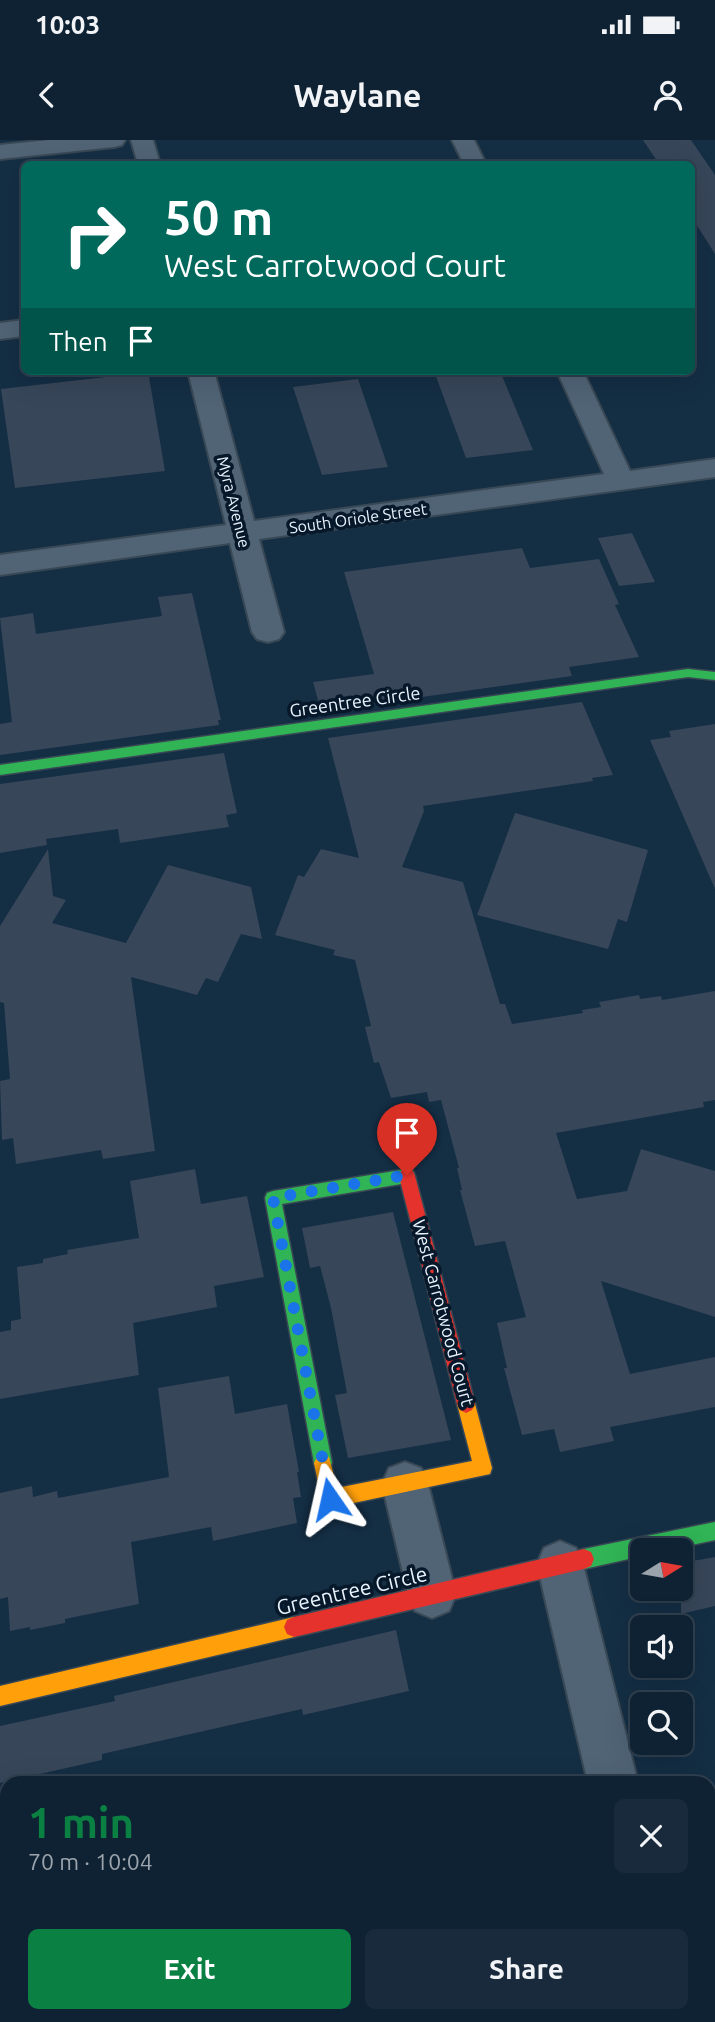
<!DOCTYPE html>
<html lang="en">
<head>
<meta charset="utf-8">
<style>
	body { margin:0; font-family:Ubuntu,sans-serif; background:#182a3b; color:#f1f3f6; height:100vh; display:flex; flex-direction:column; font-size:26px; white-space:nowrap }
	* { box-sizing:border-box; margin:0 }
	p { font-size:23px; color:#9ba4ac }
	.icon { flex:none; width:38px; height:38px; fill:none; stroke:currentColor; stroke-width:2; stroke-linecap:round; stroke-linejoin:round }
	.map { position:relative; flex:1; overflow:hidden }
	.drawer { position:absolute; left:0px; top:1636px; width:716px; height:247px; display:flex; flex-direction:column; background:#0f2233; border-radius:21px 21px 0 0; box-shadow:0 7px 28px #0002,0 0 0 2px #2f3f4e }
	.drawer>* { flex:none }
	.top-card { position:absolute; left:21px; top:21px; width:674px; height:214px; border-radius:10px; box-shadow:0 7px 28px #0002,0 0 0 2px #2f3f4e; background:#00695c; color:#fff; overflow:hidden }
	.needle { width:46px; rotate:79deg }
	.controls { position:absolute; left:630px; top:1398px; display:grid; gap:14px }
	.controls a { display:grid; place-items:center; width:63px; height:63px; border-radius:10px; background:#0f2233; box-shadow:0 7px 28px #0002,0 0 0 2px #2f3f4e; font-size:35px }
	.pin { position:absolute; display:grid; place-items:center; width:60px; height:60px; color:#fff; margin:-72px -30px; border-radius:50% 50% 50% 0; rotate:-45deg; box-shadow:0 0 7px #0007 }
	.pin .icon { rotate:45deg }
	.me { position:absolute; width:77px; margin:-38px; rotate:349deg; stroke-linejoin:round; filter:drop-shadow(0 0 5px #0008) }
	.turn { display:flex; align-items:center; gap:24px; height:147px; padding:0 28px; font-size:32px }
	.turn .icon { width:91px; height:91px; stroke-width:2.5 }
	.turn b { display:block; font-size:49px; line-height:60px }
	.then { display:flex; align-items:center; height:66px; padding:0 28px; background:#0003; gap:14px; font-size:26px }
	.round { display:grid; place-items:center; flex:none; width:74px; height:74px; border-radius:10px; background:#182a3b }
	.headline { display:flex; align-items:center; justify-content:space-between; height:119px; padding:0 28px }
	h1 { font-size:42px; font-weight:700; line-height:52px; color:#0b8043 }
	.action { display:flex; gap:14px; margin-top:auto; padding:14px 28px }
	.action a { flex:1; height:80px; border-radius:10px; background:#0b8043; color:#fff; font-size:28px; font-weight:700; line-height:80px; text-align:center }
	.action a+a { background:#182a3b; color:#f1f3f6 }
	.status { display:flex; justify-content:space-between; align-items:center; height:49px; padding:0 35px; background:#0f2233; direction:ltr }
	.status svg { height:19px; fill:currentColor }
	header { display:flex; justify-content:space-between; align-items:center; height:91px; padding:0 28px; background:#0f2233; font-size:32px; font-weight:700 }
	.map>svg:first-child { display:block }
	.building { fill:#374659 }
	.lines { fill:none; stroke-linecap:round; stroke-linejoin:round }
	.lane-casing { stroke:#394855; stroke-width:4 }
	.street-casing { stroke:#394855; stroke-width:4 }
	.fast-casing { stroke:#394855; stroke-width:3 }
	.slow-casing { stroke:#394855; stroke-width:3 }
	.jam-casing { stroke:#394855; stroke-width:3 }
	.lane { fill:#506476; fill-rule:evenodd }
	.street { fill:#506476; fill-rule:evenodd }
	.fast { fill:#30b455; fill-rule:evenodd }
	.slow { fill:#ff9f0a; fill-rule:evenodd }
	.jam { fill:#e5322d; fill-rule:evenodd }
	.route { stroke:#1a73e8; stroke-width:12; stroke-dasharray:0 21.6 }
	.labels { text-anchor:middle; stroke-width:7; stroke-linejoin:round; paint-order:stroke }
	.far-street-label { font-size:16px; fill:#e9f3fd; stroke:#06182a }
	.street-label { font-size:18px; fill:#e9f3fd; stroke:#06182a }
	.near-street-label { font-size:21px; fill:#e9f3fd; stroke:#06182a }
</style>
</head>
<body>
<div class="status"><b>10:03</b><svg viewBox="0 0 49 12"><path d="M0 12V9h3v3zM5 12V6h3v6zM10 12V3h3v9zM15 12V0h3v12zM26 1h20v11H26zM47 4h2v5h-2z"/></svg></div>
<header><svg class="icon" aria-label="back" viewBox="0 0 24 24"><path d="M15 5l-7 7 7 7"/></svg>Waylane<svg class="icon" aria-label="person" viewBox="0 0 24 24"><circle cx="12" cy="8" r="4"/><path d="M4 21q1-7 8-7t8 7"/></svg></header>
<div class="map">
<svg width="715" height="1882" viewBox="0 0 715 1882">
	<rect width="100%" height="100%" fill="#142e44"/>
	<!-- building -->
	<g class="building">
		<path d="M 643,0 L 691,0 L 715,35 L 715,114 L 691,76 L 691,24 L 659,24 Z"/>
		<path d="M 114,231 L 148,231 L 165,331 L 15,348 L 1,249 L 115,236 Z"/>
		<path d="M 434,231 L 500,231 L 533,310 L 466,318 Z"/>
		<path d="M 358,239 L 388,327 L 322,335 L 293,247 Z"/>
		<path d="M 632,393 L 655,442 L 619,446 L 598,398 Z"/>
		<path d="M 522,408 L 530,428 L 599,419 L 619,464 L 615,465 L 639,517 L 569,527 L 572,536 L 321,571 L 313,542 L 374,534 L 344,432 Z"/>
		<path d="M 192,453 L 221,580 L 218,580 L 219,585 L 0,615 L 0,584 L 12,582 L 0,478 L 33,473 L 36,494 L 162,476 L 158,457 Z"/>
		<path d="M 582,562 L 613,635 L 592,638 L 593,641 L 423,666 L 424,671 L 402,727 L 463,742 L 500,864 L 505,864 L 512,884 L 583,873 L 582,870 L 601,867 L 599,862 L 639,855 L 640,859 L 661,856 L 662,860 L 715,851 L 715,960 L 703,962 L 704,967 L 556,993 L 577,1059 L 627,1051 L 641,1009 L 715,1031 L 715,1177 L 601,1141 L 630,1234 L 715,1217 L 715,1267 L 610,1287 L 614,1301 L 560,1312 L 554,1289 L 522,1295 L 504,1228 L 507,1228 L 497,1183 L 526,1177 L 505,1101 L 475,1106 L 460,1050 L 462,1050 L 457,1028 L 459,1028 L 441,960 L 429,962 L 427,952 L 391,958 L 379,922 L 374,923 L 365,887 L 371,886 L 355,820 L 333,815 L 335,810 L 275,795 L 298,735 L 304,737 L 321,709 L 359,718 L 328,598 Z"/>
		<path d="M 715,584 L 715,749 L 650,600 L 671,597 L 669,591 Z"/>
		<path d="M 224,613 L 237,673 L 226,675 L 229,687 L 120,703 L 118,689 L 46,699 L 47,705 L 0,713 L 0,644 Z"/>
		<path d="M 515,673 L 648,710 L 627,782 L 618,779 L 608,809 L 477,775 Z"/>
		<path d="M 48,709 L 53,756 L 66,760 L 52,783 L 126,803 L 168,725 L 251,747 L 262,799 L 241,794 L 218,842 L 206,838 L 197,855 L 131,837 L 155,1011 L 103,1019 L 101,1010 L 16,1024 L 13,998 L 2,1000 L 0,941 L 10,939 L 4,863 L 0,862 L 0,786 Z"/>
		<path d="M 195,1029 L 201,1064 L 247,1056 L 264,1137 L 214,1146 L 217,1167 L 133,1183 L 139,1235 L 0,1259 L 0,1192 L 11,1190 L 11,1181 L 21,1179 L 17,1127 L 43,1123 L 43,1119 L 68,1114 L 67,1110 L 139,1098 L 130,1041 Z"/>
		<path d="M 393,1072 L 451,1300 L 348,1318 L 335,1255 L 347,1253 L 331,1168 L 320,1126 L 310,1128 L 302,1088 Z"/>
		<path d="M 229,1236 L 235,1274 L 287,1264 L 299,1332 L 297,1332 L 301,1357 L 293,1358 L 297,1383 L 213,1401 L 211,1387 L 131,1402 L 139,1464 L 65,1479 L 65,1483 L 30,1490 L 30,1487 L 10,1491 L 8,1457 L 0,1459 L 0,1353 L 32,1346 L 33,1357 L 57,1351 L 58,1358 L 169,1337 L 158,1248 Z"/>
		<path d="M 715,1417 L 715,1466 L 681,1474 L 681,1423 Z"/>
		<path d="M 396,1490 L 409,1551 L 303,1575 L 302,1569 L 102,1614 L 102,1620 L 0,1643 L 0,1586 L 115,1561 L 114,1556 Z"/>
	</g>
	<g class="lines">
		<defs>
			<g id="lane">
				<path d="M 709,1860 L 715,1862 L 715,1882 L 699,1882 L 697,1876 L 709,1876 Z"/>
				<path d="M 21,1876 L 49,1876 L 50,1882 L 22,1882 Z"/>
			</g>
			<g id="street">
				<path d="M 49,0 L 125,0 L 122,5 L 114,7 L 0,19 L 0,5 Z"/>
				<path d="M 131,0 L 153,0 L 160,24 L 138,24 Z"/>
				<path d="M 452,0 L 474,0 L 486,24 L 464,24 Z"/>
				<path d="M 24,180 L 24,196 L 0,199 L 0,183 Z"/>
				<path d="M 188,231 L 214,231 L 254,381 L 604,334 L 557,231 L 583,231 L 630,331 L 715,319 L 715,337 L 259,399 L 284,492 L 279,499 L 268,502 L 257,499 L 252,492 L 230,403 L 0,435 L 0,415 L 226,385 Z"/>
				<path d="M 405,1322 L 421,1328 L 428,1344 L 456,1454 L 449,1471 L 432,1478 L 415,1471 L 408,1454 L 382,1344 L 389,1328 Z"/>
				<path d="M 560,1401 L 576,1408 L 583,1424 L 638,1643 L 588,1643 L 537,1424 L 544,1408 Z"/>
			</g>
			<g id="fast">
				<path d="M 688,529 L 715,532 L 715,540 L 688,537 L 0,635 L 0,625 Z"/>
				<path d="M 407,1029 L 413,1031 L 415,1036 L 413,1041 L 407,1043 L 282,1064 L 332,1323 L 329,1329 L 323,1332 L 317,1329 L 314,1323 L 265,1058 L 267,1053 L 273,1051 Z"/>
				<path d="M 715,1382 L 715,1400 L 668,1410 L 642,1410 L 642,1416 L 584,1429 L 577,1426 L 574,1419 L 577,1412 L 584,1409 Z"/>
				<path d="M 715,1692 L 715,1712 L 709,1713 L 709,1693 Z"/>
				<path d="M 7,1859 L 7,1876 L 16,1876 L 0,1882 L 0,1861 Z"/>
			</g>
			<g id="slow">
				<path d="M 466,1255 L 472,1258 L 475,1264 L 492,1328 L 490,1334 L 330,1368 L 323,1366 L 314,1323 L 317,1317 L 323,1314 L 329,1317 L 337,1348 L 472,1321 L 457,1264 L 460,1258 Z"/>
				<path d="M 294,1477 L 301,1480 L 304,1487 L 301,1494 L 294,1497 L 0,1566 L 0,1546 Z"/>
			</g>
			<g id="jam">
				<path d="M 407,1029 L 413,1031 L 415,1036 L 475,1264 L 472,1270 L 466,1273 L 460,1270 L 457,1264 L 399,1036 L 401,1031 Z"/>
				<path d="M 584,1409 L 591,1412 L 594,1419 L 591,1426 L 584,1429 L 294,1497 L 287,1494 L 284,1487 L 287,1480 L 294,1477 Z"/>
			</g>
		</defs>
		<!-- lane casing -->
		<use href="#lane" class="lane-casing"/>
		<!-- street casing -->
		<use href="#street" class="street-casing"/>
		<!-- fast casing -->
		<use href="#fast" class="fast-casing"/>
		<!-- slow casing -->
		<use href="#slow" class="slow-casing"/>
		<!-- jam casing -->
		<use href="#jam" class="jam-casing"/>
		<!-- lane -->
		<use href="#lane" class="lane"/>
		<!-- street -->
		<use href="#street" class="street"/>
		<!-- fast -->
		<use href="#fast" class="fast"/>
		<!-- slow -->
		<use href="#slow" class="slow"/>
		<!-- jam -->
		<use href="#jam" class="jam"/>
	</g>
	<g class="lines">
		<!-- route -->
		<path class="route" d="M 330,1359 L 273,1058 L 407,1035"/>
	</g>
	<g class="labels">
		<!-- far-street labels -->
		<g class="far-street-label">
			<text transform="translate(234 362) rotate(76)" y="6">Myra Avenue</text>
			<text transform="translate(358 378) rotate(-8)" y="6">South Oriole Street</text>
		</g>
		<!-- street labels -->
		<g class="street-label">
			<text transform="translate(355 562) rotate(-8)" y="6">Greentree Circle</text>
			<text transform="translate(443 1173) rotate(75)" y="6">West Carrotwood Court</text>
		</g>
		<!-- near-street labels -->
		<g class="near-street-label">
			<text transform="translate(352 1451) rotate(-13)" y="7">Greentree Circle</text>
		</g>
	</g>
</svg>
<div class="controls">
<a><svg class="needle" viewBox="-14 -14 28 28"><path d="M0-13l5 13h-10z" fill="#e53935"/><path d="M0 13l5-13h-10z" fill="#9ba4ac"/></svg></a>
<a><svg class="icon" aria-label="sound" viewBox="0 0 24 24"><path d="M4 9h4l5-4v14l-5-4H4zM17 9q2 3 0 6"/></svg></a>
<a><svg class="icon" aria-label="search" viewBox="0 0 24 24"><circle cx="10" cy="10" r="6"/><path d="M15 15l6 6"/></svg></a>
</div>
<div class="pin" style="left:407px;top:1035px;background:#d93025"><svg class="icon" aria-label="arrive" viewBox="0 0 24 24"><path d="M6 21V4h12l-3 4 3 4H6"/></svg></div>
<svg class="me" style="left:330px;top:1359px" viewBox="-20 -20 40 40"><path d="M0-17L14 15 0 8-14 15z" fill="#1a73e8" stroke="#fff" stroke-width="4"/></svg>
<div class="top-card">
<div class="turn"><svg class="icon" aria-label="right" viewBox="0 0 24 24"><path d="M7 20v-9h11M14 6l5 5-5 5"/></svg><div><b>50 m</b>West Carrotwood Court</div></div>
<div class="then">Then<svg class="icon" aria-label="arrive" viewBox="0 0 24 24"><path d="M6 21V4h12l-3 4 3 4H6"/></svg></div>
</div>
<section class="drawer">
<div class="headline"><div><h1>1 min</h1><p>70 m · 10:04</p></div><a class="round"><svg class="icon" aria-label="close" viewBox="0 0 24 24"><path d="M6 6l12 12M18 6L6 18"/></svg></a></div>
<div class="action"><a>Exit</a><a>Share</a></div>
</section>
</div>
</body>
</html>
